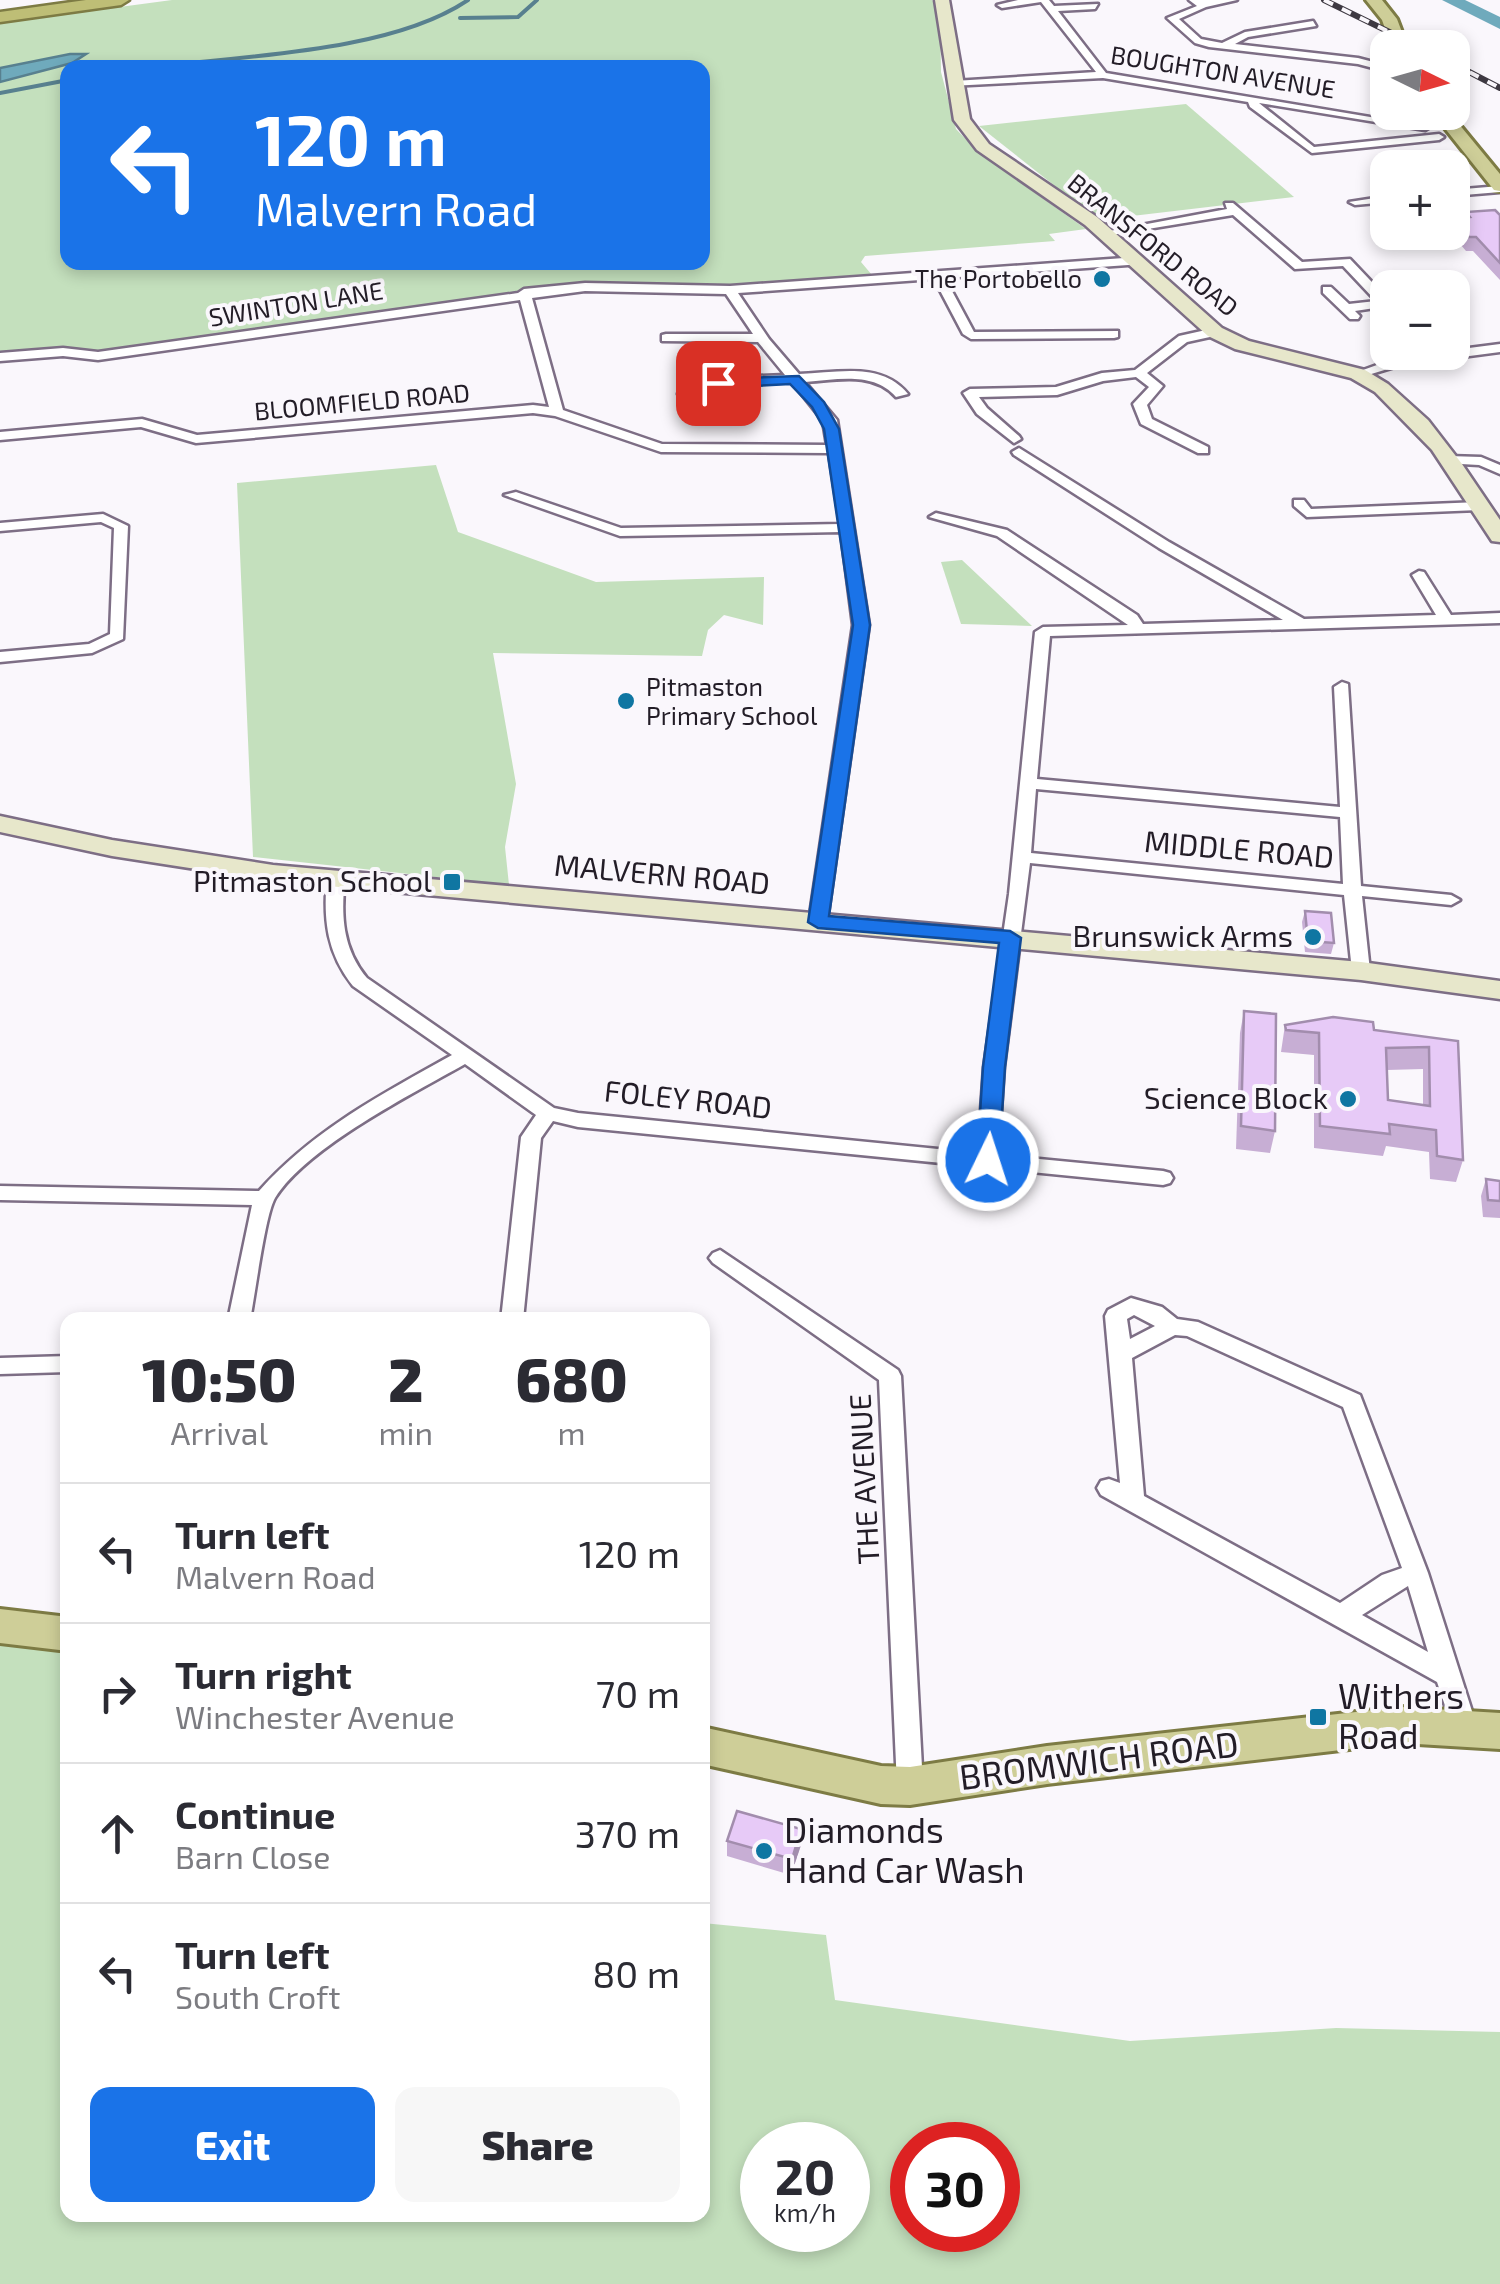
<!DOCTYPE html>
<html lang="en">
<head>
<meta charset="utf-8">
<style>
	body { margin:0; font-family:"Exo 2",sans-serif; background:#f7f7f7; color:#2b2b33; height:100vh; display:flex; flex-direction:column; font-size:38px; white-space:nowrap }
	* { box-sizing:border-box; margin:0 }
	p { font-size:32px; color:#7c7c81 }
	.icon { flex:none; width:55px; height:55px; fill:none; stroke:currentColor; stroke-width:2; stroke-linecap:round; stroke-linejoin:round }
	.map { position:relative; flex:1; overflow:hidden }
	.panel { position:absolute; left:60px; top:1312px; width:650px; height:910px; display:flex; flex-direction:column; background:#fff; border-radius:20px; box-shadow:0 5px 15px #0003 }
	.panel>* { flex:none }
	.hud { position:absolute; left:60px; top:60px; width:650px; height:210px; border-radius:20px; box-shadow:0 5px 15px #0003; background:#1a73e8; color:#fff; overflow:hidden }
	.needle { width:65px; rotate:95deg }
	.buttons { position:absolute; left:1370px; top:30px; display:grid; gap:20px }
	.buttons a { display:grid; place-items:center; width:100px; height:100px; border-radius:20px; background:#fff; box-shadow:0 5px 15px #0003; font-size:50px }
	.speed { position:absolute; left:740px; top:2122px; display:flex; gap:20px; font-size:50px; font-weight:700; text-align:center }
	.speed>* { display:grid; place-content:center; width:130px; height:130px; border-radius:50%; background:#fff; box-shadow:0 5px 15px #0003; line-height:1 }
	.speed small { font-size:25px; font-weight:400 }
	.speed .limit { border:15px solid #d22; background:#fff; color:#111 }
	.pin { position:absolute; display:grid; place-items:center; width:85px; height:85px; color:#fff; margin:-42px; border-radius:20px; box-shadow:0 5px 15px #0006 }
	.me { position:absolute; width:110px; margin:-55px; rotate:4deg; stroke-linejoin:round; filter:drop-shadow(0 0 8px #0008) }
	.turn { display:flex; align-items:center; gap:35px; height:210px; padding:0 30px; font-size:45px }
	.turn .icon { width:130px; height:130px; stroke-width:2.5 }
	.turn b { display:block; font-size:70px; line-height:85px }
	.eta { display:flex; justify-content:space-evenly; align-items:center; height:170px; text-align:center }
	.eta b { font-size:60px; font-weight:800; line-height:70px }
	.action { display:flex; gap:20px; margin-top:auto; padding:20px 30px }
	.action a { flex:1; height:115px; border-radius:20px; background:#1a73e8; color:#fff; font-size:40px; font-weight:800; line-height:115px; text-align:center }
	.action a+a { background:#f7f7f7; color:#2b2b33 }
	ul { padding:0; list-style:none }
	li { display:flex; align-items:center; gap:30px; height:140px; padding:0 30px; border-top:2px solid #e1e1e2 }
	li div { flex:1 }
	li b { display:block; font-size:38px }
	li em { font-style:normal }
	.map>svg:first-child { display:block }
	.green { fill:#c4e0bd; fill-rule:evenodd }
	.water { fill:#6faabc; stroke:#58808f; stroke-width:2.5 }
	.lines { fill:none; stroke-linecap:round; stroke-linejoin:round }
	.stream { stroke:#58808f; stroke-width:4 }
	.river { fill:#6faabc; fill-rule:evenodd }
	.minor-casing { stroke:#7d6e85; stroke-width:5 }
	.secondary-casing { stroke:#7d6e85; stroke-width:5 }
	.primary-casing { stroke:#7d7b44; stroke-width:6 }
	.trunk-casing { stroke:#7d7b44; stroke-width:5 }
	.minor { fill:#fff; fill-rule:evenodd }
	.secondary { fill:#e7e7cb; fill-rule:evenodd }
	.primary { fill:#cece98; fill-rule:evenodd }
	.trunk { fill:#bebe76; fill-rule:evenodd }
	.rail-casing { stroke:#3e3942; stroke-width:6 }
	.rail { stroke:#faf7fc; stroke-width:4; stroke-dasharray:10; stroke-linecap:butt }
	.wall { fill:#c7aed4; fill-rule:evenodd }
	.shaded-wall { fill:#a28dad }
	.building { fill:#e7caf7; stroke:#a28dad; stroke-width:2.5; fill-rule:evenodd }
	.route { fill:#1a73e8; stroke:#114b97; stroke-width:2.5 }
	.poi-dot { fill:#0f76a2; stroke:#faf7fc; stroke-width:4 }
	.labels { text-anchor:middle; stroke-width:8; stroke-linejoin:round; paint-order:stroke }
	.far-street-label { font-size:25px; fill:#231d27; stroke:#faf7fc }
	.far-poi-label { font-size:25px; fill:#231d27; stroke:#faf7fc; text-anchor:end }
	.street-label { font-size:30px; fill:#231d27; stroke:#faf7fc }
	.poi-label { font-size:30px; fill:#231d27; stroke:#faf7fc; text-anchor:end }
	.near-poi-label { font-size:35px; fill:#231d27; stroke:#faf7fc; text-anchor:start }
	.near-street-label { font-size:35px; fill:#231d27; stroke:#faf7fc }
</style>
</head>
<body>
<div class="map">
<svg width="1500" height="2284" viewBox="0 0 1500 2284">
	<rect width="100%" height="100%" fill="#faf7fc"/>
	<!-- green -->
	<g class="green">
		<path d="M 172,0 L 932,0 L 940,12 L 941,72 L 956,129 L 980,154 L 1086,229 L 1049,234 L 1055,241 L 865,256 L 861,262 L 872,275 L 865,276 L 734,286 L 547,287 L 97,353 L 0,353 L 0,23 ZM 68,68 L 702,68 L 702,262 L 68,262 Z"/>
		<path d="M 1186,104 L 1294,197 L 1098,220 L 979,126 Z"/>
		<path d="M 436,465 L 458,532 L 596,582 L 764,577 L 763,625 L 724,615 L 708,630 L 702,656 L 493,653 L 516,784 L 505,847 L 509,885 L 253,857 L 237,483 Z"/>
		<path d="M 962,560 L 1032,626 L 961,624 L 941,562 Z"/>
		<path d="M 0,1642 L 67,1650 L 68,2215 L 702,2215 L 703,1923 L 826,1935 L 835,2000 L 1130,2041 L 1336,2028 L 1500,2032 L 1500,2284 L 0,2284 ZM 762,2145 L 848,2145 L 848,2230 L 762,2230 ZM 912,2145 L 998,2145 L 998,2230 L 912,2230 Z"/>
	</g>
	<!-- water -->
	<path class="water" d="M 70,54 L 86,54 L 72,63 L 0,82 L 0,68 Z"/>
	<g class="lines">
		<!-- stream -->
		<g class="stream">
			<path d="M 460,18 L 518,17 L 537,0"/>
			<path d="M 145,68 C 239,56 390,53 468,0"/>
			<path d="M 0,93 L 68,80"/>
		</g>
		<!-- river -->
		<path class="river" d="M 1442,0 L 1465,0 L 1500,17 L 1500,29 Z"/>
		<defs>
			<g id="minor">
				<path d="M 1018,0 L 1049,0 L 1054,6 L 1098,4 L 1095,9 L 1058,11 L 1106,73 L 1430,127 L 1425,130 L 1259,103 L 1314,147 L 1439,134 L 1444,137 L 1439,140 L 1312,153 L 1250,107 L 1248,102 L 1103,78 L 950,86 L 954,81 L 1096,72 L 1041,2 L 1002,8 L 997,5 Z"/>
				<path d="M 1189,0 L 1237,0 L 1206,7 L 1179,19 L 1201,39 L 1222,43 L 1245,32 L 1313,21 L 1316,26 L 1248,37 L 1235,44 L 1358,58 L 1385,65 L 1388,76 L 1377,69 L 1358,64 L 1209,47 L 1195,43 L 1167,18 L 1197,6 Z"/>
				<path d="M 1500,186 L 1500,192 L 1452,196 L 1452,190 Z"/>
				<path d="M 1388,196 L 1388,202 L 1355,205 L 1349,202 Z"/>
				<path d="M 1225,203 L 1233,203 L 1302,262 L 1350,259 L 1388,299 L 1388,306 L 1355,311 L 1360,316 L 1358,319 L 1350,319 L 1323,293 L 1323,287 L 1331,287 L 1349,304 L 1376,301 L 1343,266 L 1295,269 L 1233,215 L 1105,236 L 1099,233 L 1227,209 Z"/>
				<path d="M 1138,257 L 1142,258 L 1142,264 L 945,278 L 974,332 L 1118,331 L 1118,337 L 1114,338 L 971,339 L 963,334 L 934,279 L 738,293 L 769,339 L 799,374 C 837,373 881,361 908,394 L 896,397 C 873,371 837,380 805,382 L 837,420 L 869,625 L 827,921 L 818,927 L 809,921 L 853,625 L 841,532 L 620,536 L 504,495 L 516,492 L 621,528 L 840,524 L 829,453 L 661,452 L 555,416 L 533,413 L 196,443 L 141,427 L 0,440 L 0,432 L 142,419 L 197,435 L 533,405 L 549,407 L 520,300 L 98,360 L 63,356 L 0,361 L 0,353 L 63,348 L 98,352 L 518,293 L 524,289 L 585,283 L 730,286 ZM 585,291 L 726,294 L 753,334 L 666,334 L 662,335 L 662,341 L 758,342 L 785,375 L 687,379 L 681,383 L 678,394 L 690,397 L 693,387 L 792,382 L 823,421 L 827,445 L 662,444 L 563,410 L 532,298 Z"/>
				<path d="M 1215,328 L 1221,332 L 1219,335 L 1187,342 L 1147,373 L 1163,386 L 1147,405 L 1152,419 L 1208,447 L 1208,453 L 1198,453 L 1141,424 L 1133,404 L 1149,387 L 1136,377 L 1103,381 L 1057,395 L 979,397 L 987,408 L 1019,436 L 1021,439 L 1014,443 L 977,414 L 963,393 L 970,389 L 1056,387 L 1102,373 L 1135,370 L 1179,336 Z"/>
				<path d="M 1500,344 L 1500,352 L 1401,365 L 1358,378 L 1352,374 L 1399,357 Z"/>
				<path d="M 1019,448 L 1169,542 L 1304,619 L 1436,615 L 1412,575 L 1419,571 L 1424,572 L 1451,615 L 1500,613 L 1500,623 L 1050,636 L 1037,779 L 1340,807 L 1334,687 L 1342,682 L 1348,684 L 1361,886 L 1451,895 L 1460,900 L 1451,905 L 1362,896 L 1370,971 L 1361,977 L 1352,971 L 1344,895 L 1030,863 L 1004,1067 L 998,1155 L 1163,1171 L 1170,1173 L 1173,1178 L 1170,1183 L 1163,1185 L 578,1127 L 553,1121 L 541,1138 L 523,1320 L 501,1320 L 521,1137 L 536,1115 L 465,1064 C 412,1094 307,1147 275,1198 C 265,1215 255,1296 250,1320 L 228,1320 L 252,1205 L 0,1200 L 0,1186 L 259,1191 C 313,1130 382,1094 452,1055 L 353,986 C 327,953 323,920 327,878 L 336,873 L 345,878 C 341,915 342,948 367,978 L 554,1108 L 578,1113 L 978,1153 L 984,1067 L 1009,894 L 1035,632 L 1043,627 L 1128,625 L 997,536 L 929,517 L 936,513 L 1007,530 L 1137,615 L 1143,624 L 1283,620 L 1159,548 L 1014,455 L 1012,452 ZM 1036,789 L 1340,817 L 1343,884 L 1031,853 Z"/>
				<path d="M 1448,456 L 1481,457 L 1500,465 L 1500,474 L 1479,465 L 1443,463 L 1441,460 Z"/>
				<path d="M 1294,500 L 1304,500 L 1311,509 L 1479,502 L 1486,506 L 1479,510 L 1307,517 L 1294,506 Z"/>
				<path d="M 103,514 L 128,526 L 123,639 L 92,653 L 0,662 L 0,652 L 89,644 L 110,634 L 114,528 L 101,522 L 0,531 L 0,523 Z"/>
				<path d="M 720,1250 L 898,1370 L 901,1376 L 923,1786 L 919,1794 L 910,1798 L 901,1794 L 897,1786 L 879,1380 L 713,1263 L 709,1258 L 713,1253 Z"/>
				<path d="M 1131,1298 L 1162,1307 L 1177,1319 L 1198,1322 L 1360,1395 L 1428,1573 L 1477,1727 L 1473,1735 L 1464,1738 L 1455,1735 L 1437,1682 L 1101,1495 L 1097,1488 L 1101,1481 L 1109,1479 L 1120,1483 L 1105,1316 L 1108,1310 ZM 1134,1315 L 1155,1326 L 1130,1339 L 1127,1319 ZM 1175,1335 L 1187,1336 L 1343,1407 L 1402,1568 L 1382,1575 L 1340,1603 L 1144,1496 L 1132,1358 ZM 1408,1586 L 1428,1652 L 1362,1615 Z"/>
				<path d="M 68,1356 L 68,1372 L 0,1374 L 0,1358 Z"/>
			</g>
			<g id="secondary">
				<path d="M 935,0 L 949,0 L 970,119 L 989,144 L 1097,217 L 1222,328 L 1249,341 L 1365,370 L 1388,384 L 1428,420 L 1462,464 L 1500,520 L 1500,542 L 1492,541 L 1432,450 L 1375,392 L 1351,378 L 1235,349 L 1208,336 L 1085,225 L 977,150 L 954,120 Z"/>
				<path d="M 0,816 L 112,840 L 273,865 L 1361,962 L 1500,981 L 1500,999 L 1361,980 L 273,881 L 112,856 L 0,832 Z"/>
			</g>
			<g id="primary">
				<path d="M 1366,0 L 1382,0 L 1397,19 L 1408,48 L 1392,48 L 1382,20 Z"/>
				<path d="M 1432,112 L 1449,112 L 1500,174 L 1500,191 L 1494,190 Z"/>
				<path d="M 0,1609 L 68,1617 L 68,1651 L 0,1643 Z"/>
				<path d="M 1401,1707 L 1500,1713 L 1500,1749 L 1401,1743 L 1047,1784 L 910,1805 L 881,1804 L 702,1764 L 702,1727 L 881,1766 L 910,1767 L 1047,1746 Z"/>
			</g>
			<path id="trunk" d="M 86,0 L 129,0 L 121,5 L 0,22 L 0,12 Z"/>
		</defs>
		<!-- minor casing -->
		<use href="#minor" class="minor-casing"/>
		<!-- secondary casing -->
		<use href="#secondary" class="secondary-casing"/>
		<!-- primary casing -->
		<use href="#primary" class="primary-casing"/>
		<!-- trunk casing -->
		<use href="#trunk" class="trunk-casing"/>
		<!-- minor -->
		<use href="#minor" class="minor"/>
		<!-- secondary -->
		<use href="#secondary" class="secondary"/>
		<!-- primary -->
		<use href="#primary" class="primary"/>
		<!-- trunk -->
		<use href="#trunk" class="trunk"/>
		<defs>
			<g id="rail">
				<path d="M 1324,0 L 1422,48"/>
				<path d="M 1452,63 L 1500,88"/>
			</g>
		</defs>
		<!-- rail casing -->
		<use href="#rail" class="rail-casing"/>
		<!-- rail -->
		<use href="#rail" class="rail"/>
	</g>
	<!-- wall -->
	<g class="wall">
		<path d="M 1466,212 L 1500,215 L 1500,280 L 1473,251 L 1466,251 L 1450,232 L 1452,232 L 1452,218 L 1464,217 Z"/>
		<path d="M 1305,911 L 1334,943 L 1331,954 L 1305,952 L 1302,922 Z"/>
		<path d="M 1244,1011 L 1275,1131 L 1270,1153 L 1236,1149 L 1240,1033 Z"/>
		<path d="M 1285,1025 L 1374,1030 L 1458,1041 L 1463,1160 L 1456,1182 L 1430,1179 L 1429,1152 L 1386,1146 L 1383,1156 L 1314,1148 L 1314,1055 L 1281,1052 ZM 1423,1069 L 1423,1105 L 1388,1100 L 1387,1070 Z"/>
		<path d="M 1486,1179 L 1500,1181 L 1500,1218 L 1483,1217 L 1481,1196 Z"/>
		<path d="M 801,1829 L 801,1845 L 791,1875 L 727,1856 L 727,1841 Z"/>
	</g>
	<!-- shaded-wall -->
	<path class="shaded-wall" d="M 801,1829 L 801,1845 L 791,1875 L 792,1859 Z"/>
	<!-- building -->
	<g class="building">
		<path d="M 1495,210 L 1500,215 L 1500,263 L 1476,237 L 1469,237 L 1452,219 L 1470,217 L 1466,212 Z"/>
		<path d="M 1305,911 L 1331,913 L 1334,943 L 1308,941 Z"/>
		<path d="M 1244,1011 L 1276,1014 L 1275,1131 L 1241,1126 Z"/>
		<path d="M 1333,1017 L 1373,1022 L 1374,1030 L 1458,1041 L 1463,1160 L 1437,1156 L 1436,1130 L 1389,1124 L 1390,1134 L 1320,1126 L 1319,1033 L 1286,1030 L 1285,1025 ZM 1429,1047 L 1430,1106 L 1388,1100 L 1386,1048 Z"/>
		<path d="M 1486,1179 L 1500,1181 L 1500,1201 L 1488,1200 Z"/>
		<path d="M 737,1811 L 801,1829 L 792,1859 L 727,1841 Z"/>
	</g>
	<!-- route -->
	<path class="route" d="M 799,376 L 824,402 L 839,429 L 870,625 L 829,916 L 1010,931 L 1021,938 L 1005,1067 L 999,1160 L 988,1168 L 977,1160 L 983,1067 L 999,943 L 818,928 L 808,922 L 853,625 L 824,429 L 812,407 L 790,384 L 718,388 L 711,383 L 718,379 Z"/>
	<!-- markers -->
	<g class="poi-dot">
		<circle cx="1102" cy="279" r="10"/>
		<circle cx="626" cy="701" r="10"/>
		<rect x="442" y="872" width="20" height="20" rx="5"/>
		<circle cx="1313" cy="937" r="10"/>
		<circle cx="1348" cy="1099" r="10"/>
		<rect x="1308" y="1707" width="20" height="20" rx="5"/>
		<circle cx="764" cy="1851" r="10"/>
	</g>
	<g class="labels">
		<!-- far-street labels -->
		<g class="far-street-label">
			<text transform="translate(1223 72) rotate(9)" y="9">BOUGHTON AVENUE</text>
			<text transform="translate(1153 245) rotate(39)" y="9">BRANSFORD ROAD</text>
			<text transform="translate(296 304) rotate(-9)" y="9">SWINTON LANE</text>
			<text transform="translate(362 402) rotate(-5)" y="9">BLOOMFIELD ROAD</text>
		</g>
		<!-- far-poi labels -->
		<g class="far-poi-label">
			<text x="1082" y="288">The Portobello</text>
			<text x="646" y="696" text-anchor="start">Pitmaston<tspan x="646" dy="29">Primary School</tspan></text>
		</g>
		<!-- street labels -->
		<g class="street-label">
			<text transform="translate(1239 850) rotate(5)" y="10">MIDDLE ROAD</text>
			<text transform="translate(662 875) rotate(5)" y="10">MALVERN ROAD</text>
			<text transform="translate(688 1100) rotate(6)" y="10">FOLEY ROAD</text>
			<text transform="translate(865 1479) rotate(-93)" y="10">THE AVENUE</text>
		</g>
		<!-- poi labels -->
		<g class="poi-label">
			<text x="432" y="892">Pitmaston School</text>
			<text x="1293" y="947">Brunswick Arms</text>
			<text x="1328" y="1109">Science Block</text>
		</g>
		<!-- near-poi labels -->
		<g class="near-poi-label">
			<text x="1338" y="1709">Withers<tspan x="1338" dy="40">Road</tspan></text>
			<text x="784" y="1843">Diamonds<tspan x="784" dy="40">Hand Car Wash</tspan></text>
		</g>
		<!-- near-street labels -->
		<g class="near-street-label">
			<text transform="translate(1099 1761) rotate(-7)" y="12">BROMWICH ROAD</text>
		</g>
	</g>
</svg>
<div class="buttons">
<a><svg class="needle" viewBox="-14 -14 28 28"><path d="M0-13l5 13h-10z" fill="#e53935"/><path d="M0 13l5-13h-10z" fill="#7c7c81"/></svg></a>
<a>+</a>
<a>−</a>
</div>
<div class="speed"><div>20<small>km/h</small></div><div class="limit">30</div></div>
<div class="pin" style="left:718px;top:383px;background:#d93025"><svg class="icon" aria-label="arrive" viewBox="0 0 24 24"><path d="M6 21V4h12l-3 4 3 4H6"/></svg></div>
<svg class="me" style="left:988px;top:1160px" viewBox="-20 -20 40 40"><circle r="17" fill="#1a73e8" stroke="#fff" stroke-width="3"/><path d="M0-11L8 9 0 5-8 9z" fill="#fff"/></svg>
<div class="hud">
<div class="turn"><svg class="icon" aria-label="left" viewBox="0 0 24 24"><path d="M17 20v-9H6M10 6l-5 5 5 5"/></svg><div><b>120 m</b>Malvern Road</div></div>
</div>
<section class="panel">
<div class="eta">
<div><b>10:50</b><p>Arrival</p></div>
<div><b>2</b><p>min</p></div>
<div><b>680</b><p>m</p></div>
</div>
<ul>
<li><svg class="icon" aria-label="left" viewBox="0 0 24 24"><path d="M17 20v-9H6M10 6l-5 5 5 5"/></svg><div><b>Turn left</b><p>Malvern Road</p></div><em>120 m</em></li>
<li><svg class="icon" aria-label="right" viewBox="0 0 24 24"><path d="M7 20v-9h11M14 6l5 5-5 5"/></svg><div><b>Turn right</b><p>Winchester Avenue</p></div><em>70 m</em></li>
<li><svg class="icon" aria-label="ahead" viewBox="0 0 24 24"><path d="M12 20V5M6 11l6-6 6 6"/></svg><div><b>Continue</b><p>Barn Close</p></div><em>370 m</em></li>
<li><svg class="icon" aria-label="left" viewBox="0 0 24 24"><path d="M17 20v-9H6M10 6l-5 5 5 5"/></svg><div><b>Turn left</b><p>South Croft</p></div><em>80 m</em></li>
</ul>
<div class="action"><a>Exit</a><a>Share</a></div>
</section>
</div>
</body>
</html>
